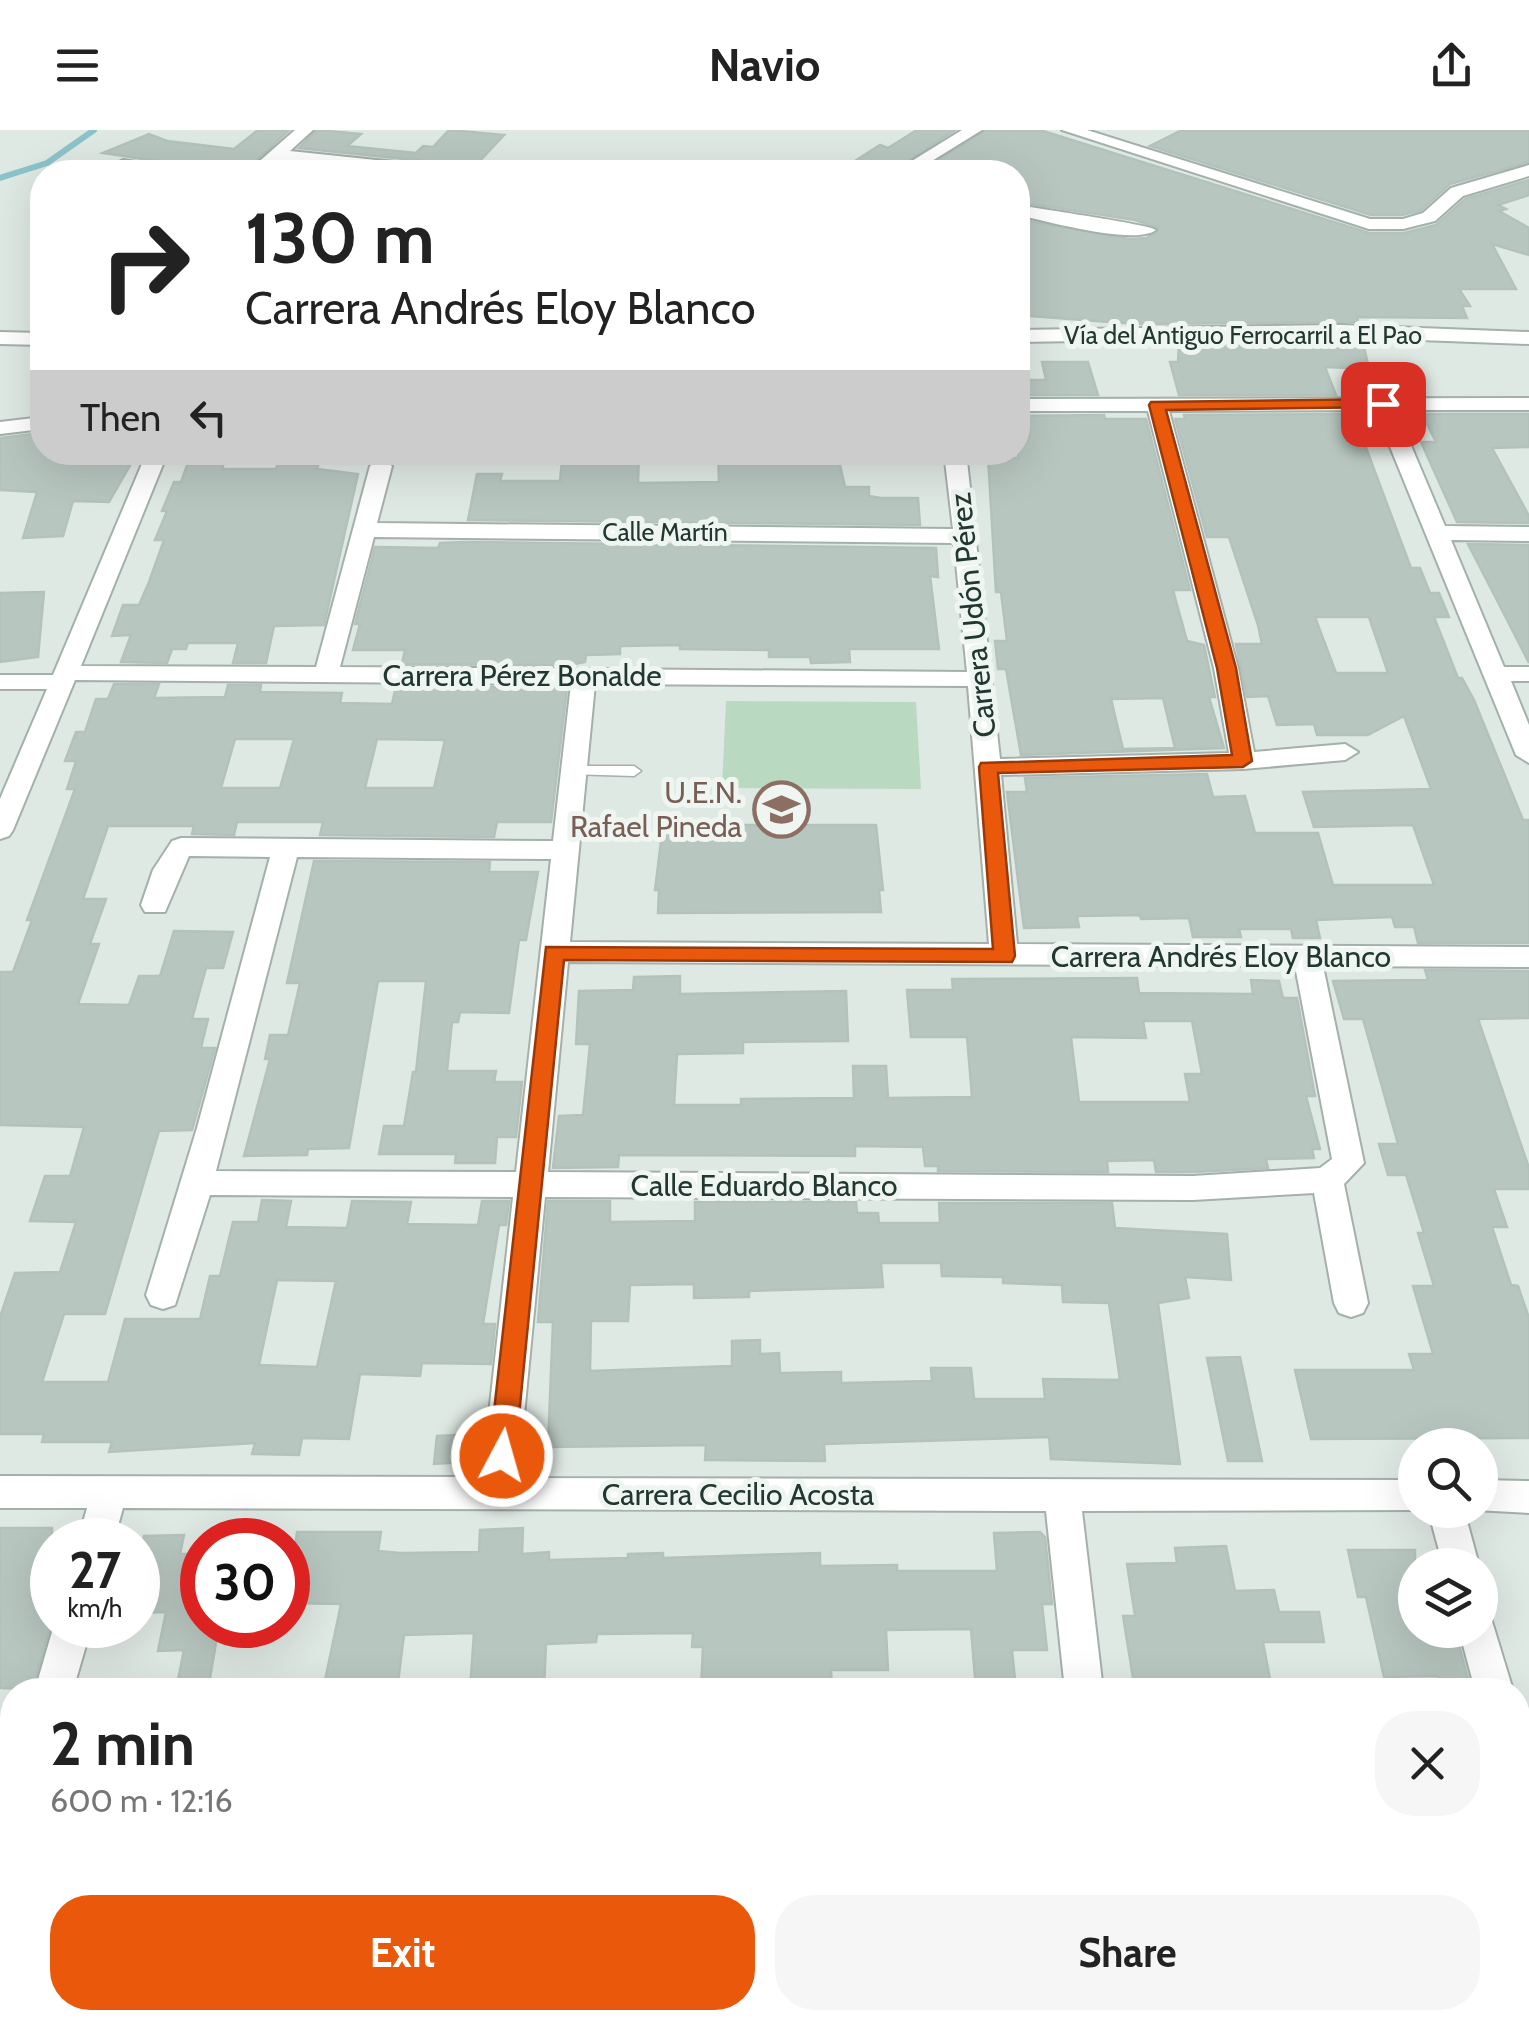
<!DOCTYPE html>
<html lang="en">
<head>
<meta charset="utf-8">
<style>
	body { margin:0; font-family:Cabin,sans-serif; background:#f6f6f6; color:#222; height:100vh; display:flex; flex-direction:column; font-size:38px; white-space:nowrap }
	* { box-sizing:border-box; margin:0 }
	p { font-size:32px; color:#767676 }
	.icon { flex:none; width:55px; height:55px; fill:none; stroke:currentColor; stroke-width:2; stroke-linecap:round; stroke-linejoin:round }
	.map { position:relative; flex:1; overflow:hidden }
	.details { position:absolute; left:0px; top:1548px; width:1530px; height:352px; display:flex; flex-direction:column; background:#fff; border-radius:40px 40px 0 0; box-shadow:0 10px 40px #0002 }
	.details>* { flex:none }
	.hud { position:absolute; left:30px; top:30px; width:1000px; height:305px; border-radius:40px; box-shadow:0 10px 40px #0002; background:#fff; color:#222; overflow:hidden }
	.controls { position:absolute; left:1398px; top:1298px; display:grid; gap:20px }
	.controls a { display:grid; place-items:center; width:100px; height:100px; border-radius:50%; background:#fff; box-shadow:0 10px 40px #0002; font-size:50px }
	.speed { position:absolute; left:30px; top:1388px; display:flex; gap:20px; font-size:50px; font-weight:700; text-align:center }
	.speed>* { display:grid; place-content:center; width:130px; height:130px; border-radius:50%; background:#fff; box-shadow:0 10px 40px #0002; line-height:1 }
	.speed small { font-size:25px; font-weight:400 }
	.speed .limit { border:15px solid #d22; background:#fff; color:#111 }
	.pin { position:absolute; display:grid; place-items:center; width:85px; height:85px; color:#fff; margin:-42px; border-radius:20px; box-shadow:0 5px 15px #0006 }
	.me { position:absolute; width:110px; margin:-55px; rotate:6deg; stroke-linejoin:round; filter:drop-shadow(0 0 8px #0008) }
	.turn { display:flex; align-items:center; gap:35px; height:210px; padding:0 50px; font-size:45px }
	.turn .icon { width:130px; height:130px; stroke-width:2.5 }
	.turn b { display:block; font-size:70px; line-height:85px }
	.then { display:flex; align-items:center; height:95px; padding:0 50px; background:#0003; gap:20px; font-size:38px }
	.round { display:grid; place-items:center; flex:none; width:105px; height:105px; border-radius:40px; background:#f6f6f6 }
	.overview { display:flex; align-items:center; justify-content:space-between; height:170px; padding:0 50px }
	h1 { font-size:60px; font-weight:800; line-height:75px }
	.primary-button { display:flex; gap:20px; margin-top:auto; padding:20px 50px }
	.primary-button a { flex:1; height:115px; border-radius:40px; background:#ea580c; color:#fff; font-size:40px; font-weight:800; line-height:115px; text-align:center }
	.primary-button a+a { background:#f6f6f6; color:#222 }
	header { display:flex; justify-content:space-between; align-items:center; height:130px; padding:0 50px; background:#fff; font-size:45px; font-weight:800 }
	.map>svg:first-child { display:block }
	.green { fill:#bad9c1 }
	.lines { fill:none; stroke-linecap:round; stroke-linejoin:round }
	.stream { stroke:#8cc3ca; stroke-width:6 }
	.building { fill:#b8c6c0; stroke:#b3c2bb; stroke-width:2.5; fill-rule:evenodd }
	.service-casing { stroke:#a3b0ab; stroke-width:3 }
	.minor-casing { stroke:#a3b0ab; stroke-width:4 }
	.service { fill:#fff; fill-rule:evenodd }
	.minor { fill:#fff; fill-rule:evenodd }
	.route { fill:#ea580c; stroke:#983908; stroke-width:2.5 }
	.labels { text-anchor:middle; stroke-width:10; stroke-linejoin:round; paint-order:stroke }
	.far-street-label { font-size:25px; fill:#223731; stroke:#eff6f2 }
	.street-label { font-size:30px; fill:#223731; stroke:#eff6f2 }
	.education-label { font-size:30px; fill:#785e54; stroke:#eff6f2; text-anchor:end }
</style>
</head>
<body>
<header><svg class="icon" aria-label="menu" viewBox="0 0 24 24"><path d="M4 6h16M4 12h16M4 18h16"/></svg>Navio<svg class="icon" aria-label="share" viewBox="0 0 24 24"><path d="M12 15V3M7 8l5-5 5 5M5 13v7h14v-7"/></svg></header>
<div class="map">
<svg width="1529" height="1899" viewBox="0 0 1529 1899">
	<rect width="100%" height="100%" fill="#dfe9e4"/>
	<!-- green -->
	<path class="green" d="M 726,571 L 916,572 L 921,659 L 722,658 Z"/>
	<g class="lines">
		<!-- stream -->
		<path class="stream" d="M 0,48 L 47,33 L 94,0"/>
	</g>
	<!-- building -->
	<g class="building">
		<path d="M 258,0 L 289,0 L 244,42 L 198,42 L 169,33 L 103,23 L 149,4 L 167,11 L 234,19 Z"/>
		<path d="M 317,0 L 361,4 L 347,16 L 416,23 L 423,16 L 433,17 L 449,0 L 504,5 L 477,34 L 476,42 L 455,42 L 443,33 L 299,18 Z"/>
		<path d="M 917,0 L 955,0 L 891,42 L 838,42 L 880,15 L 888,18 Z"/>
		<path d="M 986,0 L 1040,0 L 1369,103 L 1404,103 L 1436,95 L 1465,69 L 1529,50 L 1529,65 L 1498,75 L 1506,79 L 1499,81 L 1529,98 L 1529,125 L 1492,114 L 1516,159 L 1459,159 L 1470,176 L 1462,176 L 1467,188 L 1357,187 L 1358,192 L 1136,194 L 1018,185 L 1018,152 L 1025,112 L 1018,111 L 1018,89 L 1129,109 L 1147,108 L 1159,98 L 1135,90 L 1018,72 L 1018,42 L 920,42 Z"/>
		<path d="M 1182,0 L 1529,0 L 1529,32 L 1450,54 L 1421,80 L 1402,85 L 1371,85 L 1150,16 Z"/>
		<path d="M 1363,212 L 1369,239 L 1325,237 L 1336,265 L 1179,265 L 1170,232 L 1178,232 L 1179,213 Z"/>
		<path d="M 1042,232 L 1088,232 L 1098,265 L 1025,265 L 1021,250 L 1046,250 Z"/>
		<path d="M 1344,284 L 1347,291 L 1356,291 L 1411,438 L 1420,438 L 1430,463 L 1439,463 L 1449,487 L 1434,487 L 1458,548 L 1462,548 L 1474,570 L 1523,690 L 1529,690 L 1529,813 L 1418,813 L 1414,797 L 1395,797 L 1392,787 L 1316,790 L 1320,808 L 1293,808 L 1291,799 L 1239,799 L 1241,807 L 1193,807 L 1189,788 L 1141,789 L 1140,785 L 1077,786 L 1079,797 L 1024,798 L 1007,662 L 1027,662 L 1025,648 L 1207,644 L 1213,667 L 1245,666 L 1255,703 L 1318,703 L 1333,755 L 1434,755 L 1413,695 L 1314,697 L 1303,662 L 1431,659 L 1404,586 L 1368,605 L 1317,605 L 1314,594 L 1277,595 L 1268,566 L 1247,567 L 1236,514 L 1262,514 L 1258,495 L 1229,407 L 1207,407 L 1175,289 L 1185,289 L 1184,285 ZM 1315,487 L 1369,487 L 1388,543 L 1336,543 Z"/>
		<path d="M 1422,284 L 1529,284 L 1529,317 L 1492,318 L 1529,386 L 1529,393 L 1457,392 L 1421,312 L 1436,312 Z"/>
		<path d="M 1104,285 L 1105,289 L 1146,289 L 1190,460 L 1173,460 L 1187,511 L 1204,515 L 1215,567 L 1209,567 L 1224,618 L 1021,625 L 1006,539 L 998,539 L 995,511 L 1007,511 L 1001,462 L 996,462 L 988,327 L 1018,328 L 1018,286 ZM 1163,568 L 1175,618 L 1123,619 L 1111,569 Z"/>
		<path d="M 42,303 L 42,322 L 93,322 L 88,330 L 132,332 L 109,372 L 73,371 L 63,406 L 23,408 L 37,362 L 0,360 L 0,308 Z"/>
		<path d="M 281,322 L 322,322 L 317,339 L 358,344 L 324,495 L 274,496 L 266,533 L 233,533 L 238,513 L 188,513 L 186,519 L 172,519 L 167,533 L 121,532 L 131,505 L 112,506 L 123,475 L 139,475 L 149,452 L 164,410 L 155,410 L 167,381 L 162,381 L 174,352 L 181,352 L 190,327 L 226,326 L 222,339 L 276,339 Z"/>
		<path d="M 563,322 L 639,322 L 638,353 L 719,352 L 718,322 L 837,322 L 845,357 L 869,357 L 869,366 L 881,368 L 918,368 L 920,395 L 468,390 L 477,344 L 502,344 L 500,351 L 560,351 Z"/>
		<path d="M 464,412 L 936,418 L 938,447 L 930,446 L 939,519 L 849,519 L 850,532 L 811,533 L 810,527 L 769,527 L 769,520 L 680,519 L 680,515 L 620,516 L 620,524 L 586,525 L 585,532 L 570,535 L 402,534 L 405,520 L 353,520 L 360,494 L 355,494 L 375,417 L 438,418 L 440,413 Z"/>
		<path d="M 1468,414 L 1529,415 L 1529,533 L 1502,480 Z"/>
		<path d="M 44,462 L 38,527 L 0,532 L 0,463 Z"/>
		<path d="M 114,554 L 159,554 L 154,568 L 225,567 L 228,555 L 261,555 L 260,562 L 342,563 L 340,573 L 392,574 L 396,556 L 567,558 L 551,692 L 497,692 L 494,707 L 320,705 L 323,692 L 237,692 L 234,705 L 192,704 L 194,696 L 108,696 L 83,769 L 106,769 L 90,814 L 99,814 L 78,874 L 129,875 L 139,846 L 160,846 L 174,801 L 233,802 L 223,838 L 206,838 L 192,889 L 208,889 L 201,918 L 215,918 L 192,1000 L 159,1001 L 105,1184 L 64,1184 L 42,1252 L 108,1252 L 125,1189 L 200,1189 L 210,1146 L 220,1146 L 233,1092 L 258,1092 L 262,1070 L 291,1071 L 286,1097 L 347,1098 L 352,1071 L 411,1072 L 407,1094 L 478,1095 L 482,1071 L 509,1071 L 506,1095 L 499,1095 L 483,1194 L 495,1194 L 491,1234 L 422,1233 L 420,1246 L 360,1244 L 349,1309 L 302,1308 L 299,1325 L 252,1324 L 255,1313 L 109,1322 L 112,1312 L 42,1312 L 44,1304 L 0,1304 L 0,1187 L 15,1143 L 60,1142 L 76,1092 L 30,1091 L 45,1046 L 70,1046 L 84,997 L 0,995 L 0,842 L 13,842 L 32,790 L 27,790 L 75,659 L 67,659 L 76,631 L 65,631 L 76,602 L 85,602 L 96,569 L 108,569 ZM 235,609 L 294,609 L 280,658 L 221,658 ZM 377,609 L 445,610 L 434,658 L 365,658 ZM 277,1150 L 336,1151 L 317,1237 L 259,1235 Z"/>
		<path d="M 663,695 L 876,695 L 883,760 L 879,760 L 881,782 L 658,783 L 659,760 L 655,760 Z"/>
		<path d="M 314,731 L 490,732 L 489,742 L 538,742 L 526,810 L 519,810 L 509,883 L 460,882 L 458,892 L 452,892 L 447,941 L 496,941 L 494,952 L 522,952 L 516,1007 L 497,1007 L 495,1033 L 455,1033 L 456,1024 L 379,1024 L 384,996 L 404,996 L 413,942 L 416,942 L 426,851 L 378,851 L 349,1018 L 308,1019 L 307,1025 L 244,1026 L 270,929 L 265,929 L 270,905 L 288,905 L 300,853 L 287,853 Z"/>
		<path d="M 1425,840 L 1529,841 L 1529,888 L 1478,889 L 1529,1038 L 1529,1059 L 1494,1059 L 1507,1097 L 1492,1097 L 1511,1155 L 1518,1156 L 1529,1188 L 1529,1308 L 1311,1309 L 1295,1240 L 1414,1240 L 1409,1224 L 1433,1224 L 1413,1156 L 1434,1156 L 1418,1103 L 1424,1103 L 1406,1045 L 1388,1045 L 1379,1014 L 1398,1014 L 1363,889 L 1344,889 L 1333,851 L 1428,850 Z"/>
		<path d="M 680,846 L 680,864 L 846,861 L 848,911 L 743,912 L 743,923 L 677,924 L 674,975 L 741,975 L 741,969 L 854,968 L 853,936 L 886,936 L 888,968 L 972,967 L 967,907 L 911,907 L 907,860 L 953,860 L 952,849 L 1137,848 L 1139,863 L 1253,864 L 1251,850 L 1279,851 L 1283,868 L 1297,868 L 1315,966 L 1306,966 L 1320,1019 L 1312,1019 L 1314,1028 L 1266,1029 L 1268,1038 L 1193,1042 L 1156,1042 L 1154,1030 L 1107,1031 L 1108,1042 L 938,1041 L 938,1036 L 925,1036 L 923,1017 L 855,1016 L 855,1026 L 619,1025 L 618,1037 L 553,1038 L 559,986 L 583,985 L 590,914 L 576,914 L 579,861 L 633,860 L 634,847 ZM 1143,891 L 1192,891 L 1202,944 L 1185,944 L 1190,972 L 1079,972 L 1071,907 L 1146,908 Z"/>
		<path d="M 548,1071 L 610,1071 L 610,1092 L 695,1091 L 695,1072 L 856,1072 L 857,1083 L 878,1083 L 879,1093 L 940,1093 L 939,1073 L 1112,1073 L 1115,1098 L 1227,1104 L 1231,1150 L 1185,1147 L 1189,1168 L 1158,1173 L 1180,1334 L 1051,1329 L 1049,1307 L 824,1314 L 825,1331 L 705,1330 L 706,1315 L 548,1317 L 553,1192 L 538,1192 ZM 881,1133 L 941,1133 L 942,1146 L 1003,1147 L 1003,1153 L 1062,1155 L 1063,1172 L 1109,1173 L 1120,1250 L 1043,1249 L 1045,1269 L 974,1269 L 971,1238 L 931,1238 L 932,1251 L 841,1253 L 841,1242 L 780,1243 L 779,1223 L 760,1224 L 760,1210 L 732,1211 L 732,1236 L 590,1241 L 591,1191 L 628,1191 L 630,1155 L 694,1154 L 694,1168 L 749,1167 L 749,1161 L 883,1157 Z"/>
		<path d="M 1240,1227 L 1262,1331 L 1228,1331 L 1207,1228 Z"/>
		<path d="M 482,1304 L 480,1331 L 434,1334 L 437,1306 Z"/>
		<path d="M 0,1398 L 52,1398 L 52,1492 L 32,1559 L 0,1558 Z"/>
		<path d="M 523,1398 L 522,1424 L 549,1422 L 549,1430 L 628,1428 L 628,1424 L 663,1423 L 663,1428 L 820,1423 L 820,1436 L 897,1435 L 897,1441 L 997,1441 L 994,1403 L 1040,1402 L 1045,1407 L 1052,1474 L 1042,1474 L 1047,1520 L 1012,1520 L 1016,1560 L 976,1560 L 971,1499 L 886,1500 L 888,1540 L 831,1540 L 832,1560 L 701,1560 L 703,1517 L 692,1517 L 693,1503 L 597,1504 L 596,1512 L 546,1514 L 544,1560 L 470,1560 L 474,1503 L 404,1505 L 397,1560 L 323,1560 L 341,1474 L 288,1473 L 297,1402 L 381,1402 L 378,1421 L 400,1423 L 479,1422 L 480,1400 Z"/>
		<path d="M 184,1405 L 180,1424 L 202,1424 L 202,1495 L 219,1495 L 208,1560 L 176,1560 L 184,1520 L 158,1521 L 166,1482 L 138,1483 L 138,1436 L 144,1406 Z"/>
		<path d="M 1226,1416 L 1235,1461 L 1274,1460 L 1279,1482 L 1319,1482 L 1324,1512 L 1263,1512 L 1272,1560 L 1135,1560 L 1123,1486 L 1135,1486 L 1127,1434 L 1177,1433 L 1175,1418 Z"/>
		<path d="M 1348,1420 L 1415,1420 L 1415,1504 L 1441,1503 L 1444,1515 L 1459,1515 L 1471,1560 L 1441,1560 L 1438,1546 L 1384,1547 L 1366,1467 L 1358,1467 Z"/>
	</g>
	<g class="lines">
		<defs>
			<path id="service" d="M 572,636 L 634,636 L 641,641 L 634,646 L 567,644 L 565,641 Z"/>
			<g id="minor">
				<path d="M 295,0 L 313,0 L 290,21 L 443,37 L 452,42 L 397,42 L 279,30 L 265,42 L 247,42 Z"/>
				<path d="M 962,0 L 982,0 L 914,42 L 894,42 Z"/>
				<path d="M 1062,0 L 1087,0 L 1370,89 L 1403,89 L 1423,83 L 1451,58 L 1529,35 L 1529,46 L 1463,66 L 1435,91 L 1403,99 L 1369,99 Z"/>
				<path d="M 123,30 L 168,37 L 177,42 L 117,39 L 114,35 Z"/>
				<path d="M 1018,75 C 1039,79 1148,94 1156,100 C 1135,116 1046,91 1018,85 Z"/>
				<path d="M 1340,195 L 1529,202 L 1529,214 L 1340,207 L 1018,212 L 1018,200 Z"/>
				<path d="M 0,202 L 42,203 L 42,215 L 0,214 Z"/>
				<path d="M 1529,268 L 1529,280 L 1396,280 L 1445,396 L 1529,397 L 1529,411 L 1451,410 L 1504,537 L 1529,537 L 1529,551 L 1511,551 L 1529,595 L 1529,633 L 1516,625 L 1375,280 L 1169,281 L 1238,538 L 1254,622 L 1345,614 L 1358,622 L 1345,630 L 1243,639 L 1001,645 L 1017,814 L 1529,817 L 1529,837 L 1323,836 L 1364,1033 L 1344,1054 L 1368,1173 L 1363,1183 L 1351,1187 L 1339,1183 L 1334,1173 L 1314,1063 L 1193,1070 L 545,1067 L 518,1348 L 1415,1350 L 1415,1380 L 1420,1380 L 1082,1381 L 1103,1560 L 1065,1560 L 1046,1381 L 123,1378 L 114,1410 L 78,1410 L 87,1378 L 0,1378 L 0,1346 L 482,1347 L 513,1067 L 210,1065 L 175,1175 L 163,1179 L 151,1175 L 146,1165 L 197,998 L 270,727 L 189,726 L 165,782 L 145,782 L 141,775 L 153,740 L 172,711 L 181,708 L 553,711 L 571,554 L 75,550 L 13,700 L 9,706 L 0,709 L 0,669 L 47,559 L 0,559 L 0,545 L 53,545 L 147,322 L 168,322 L 81,536 L 316,537 L 370,336 L 381,330 L 392,336 L 377,393 L 953,399 L 944,322 L 966,322 L 1000,629 L 1229,623 L 1214,538 L 1148,281 L 1018,281 L 1018,269 ZM 374,407 L 954,413 L 967,542 L 340,537 ZM 595,554 L 968,556 L 989,814 L 570,812 ZM 297,727 L 551,729 L 516,1042 L 216,1041 ZM 568,832 L 1295,836 L 1332,1029 L 1320,1038 L 1193,1046 L 548,1042 Z"/>
				<path d="M 42,287 L 42,299 L 0,304 L 0,292 Z"/>
				<path d="M 1480,1350 L 1529,1351 L 1529,1383 L 1475,1380 L 1480,1380 Z"/>
				<path d="M 1428,1380 L 1464,1380 L 1479,1435 L 1443,1435 Z"/>
				<path d="M 1480,1483 L 1491,1488 L 1513,1560 L 1475,1560 L 1459,1500 L 1480,1500 Z"/>
				<path d="M 54,1495 L 92,1495 L 73,1560 L 35,1560 Z"/>
				<path d="M 1518,1628 L 1529,1633 L 1529,1711 L 1518,1706 Z"/>
				<path d="M 12,1689 L 12,1769 L 0,1775 L 0,1694 Z"/>
				<path d="M 1099,1888 L 1142,1888 L 1144,1899 L 1100,1899 Z"/>
			</g>
		</defs>
		<!-- service casing -->
		<use href="#service" class="service-casing"/>
		<!-- minor casing -->
		<use href="#minor" class="minor-casing"/>
		<!-- service -->
		<use href="#service" class="service"/>
		<!-- minor -->
		<use href="#minor" class="minor"/>
	</g>
	<!-- route -->
	<path class="route" d="M 1383,269 L 1391,274 L 1388,277 L 1166,280 L 1236,538 L 1252,631 L 1243,637 L 998,643 L 1015,826 L 1012,832 L 564,830 L 515,1326 L 511,1334 L 502,1338 L 493,1334 L 489,1326 L 546,817 L 993,819 L 979,637 L 981,633 L 1232,625 L 1217,538 L 1149,275 L 1151,272 Z"/>
	<!-- icons -->
	<defs>
		<symbol id="school-ring" viewBox="-11 -11 22 22"><circle r="9.5" fill="#eff6f2" stroke="#8d6e63" stroke-width="1.5"/><path d="M0-5L7-2L0 1L-7-2ZM-4 1L0 2.5L4 1V4Q0 6-4 4Z" fill="#8d6e63"/></symbol>
	</defs>
	<g fill-rule="evenodd">
		<use href="#school-ring" x="750" y="648" width="63" height="63"/>
	</g>
	<g class="labels">
		<!-- far-street labels -->
		<g class="far-street-label">
			<text x="1243" y="214">Vía del Antiguo Ferrocarril a El Pao</text>
			<text x="665" y="411">Calle Martín</text>
		</g>
		<!-- street labels -->
		<g class="street-label">
			<text transform="translate(973 485) rotate(-96)" y="10">Carrera Udón Pérez</text>
			<text x="522" y="556">Carrera Pérez Bonalde</text>
			<text x="1221" y="837">Carrera Andrés Eloy Blanco</text>
			<text x="764" y="1066">Calle Eduardo Blanco</text>
			<text x="738" y="1375">Carrera Cecilio Acosta</text>
		</g>
		<!-- education labels -->
		<g class="education-label">
			<text x="742" y="673">U.E.N.<tspan x="742" dy="34">Rafael Pineda</tspan></text>
		</g>
	</g>
</svg>
<div class="controls">
<a><svg class="icon" aria-label="search" viewBox="0 0 24 24"><circle cx="10" cy="10" r="6"/><path d="M15 15l6 6"/></svg></a>
<a><svg class="icon" aria-label="layers" viewBox="0 0 24 24"><path d="M12 4l9 5-9 5-9-5zM3 14l9 5 9-5"/></svg></a>
</div>
<div class="speed"><div>27<small>km/h</small></div><div class="limit">30</div></div>
<div class="pin" style="left:1383px;top:274px;background:#d93025"><svg class="icon" aria-label="arrive" viewBox="0 0 24 24"><path d="M6 21V4h12l-3 4 3 4H6"/></svg></div>
<svg class="me" style="left:502px;top:1326px" viewBox="-20 -20 40 40"><circle r="17" fill="#ea580c" stroke="#fff" stroke-width="3"/><path d="M0-11L8 9 0 5-8 9z" fill="#fff"/></svg>
<div class="hud">
<div class="turn"><svg class="icon" aria-label="right" viewBox="0 0 24 24"><path d="M7 20v-9h11M14 6l5 5-5 5"/></svg><div><b>130 m</b>Carrera Andrés Eloy Blanco</div></div>
<div class="then">Then<svg class="icon" aria-label="left" viewBox="0 0 24 24"><path d="M17 20v-9H6M10 6l-5 5 5 5"/></svg></div>
</div>
<section class="details">
<div class="overview"><div><h1>2 min</h1><p>600 m · 12:16</p></div><a class="round"><svg class="icon" aria-label="close" viewBox="0 0 24 24"><path d="M6 6l12 12M18 6L6 18"/></svg></a></div>
<div class="primary-button"><a>Exit</a><a>Share</a></div>
</section>
</div>
</body>
</html>
